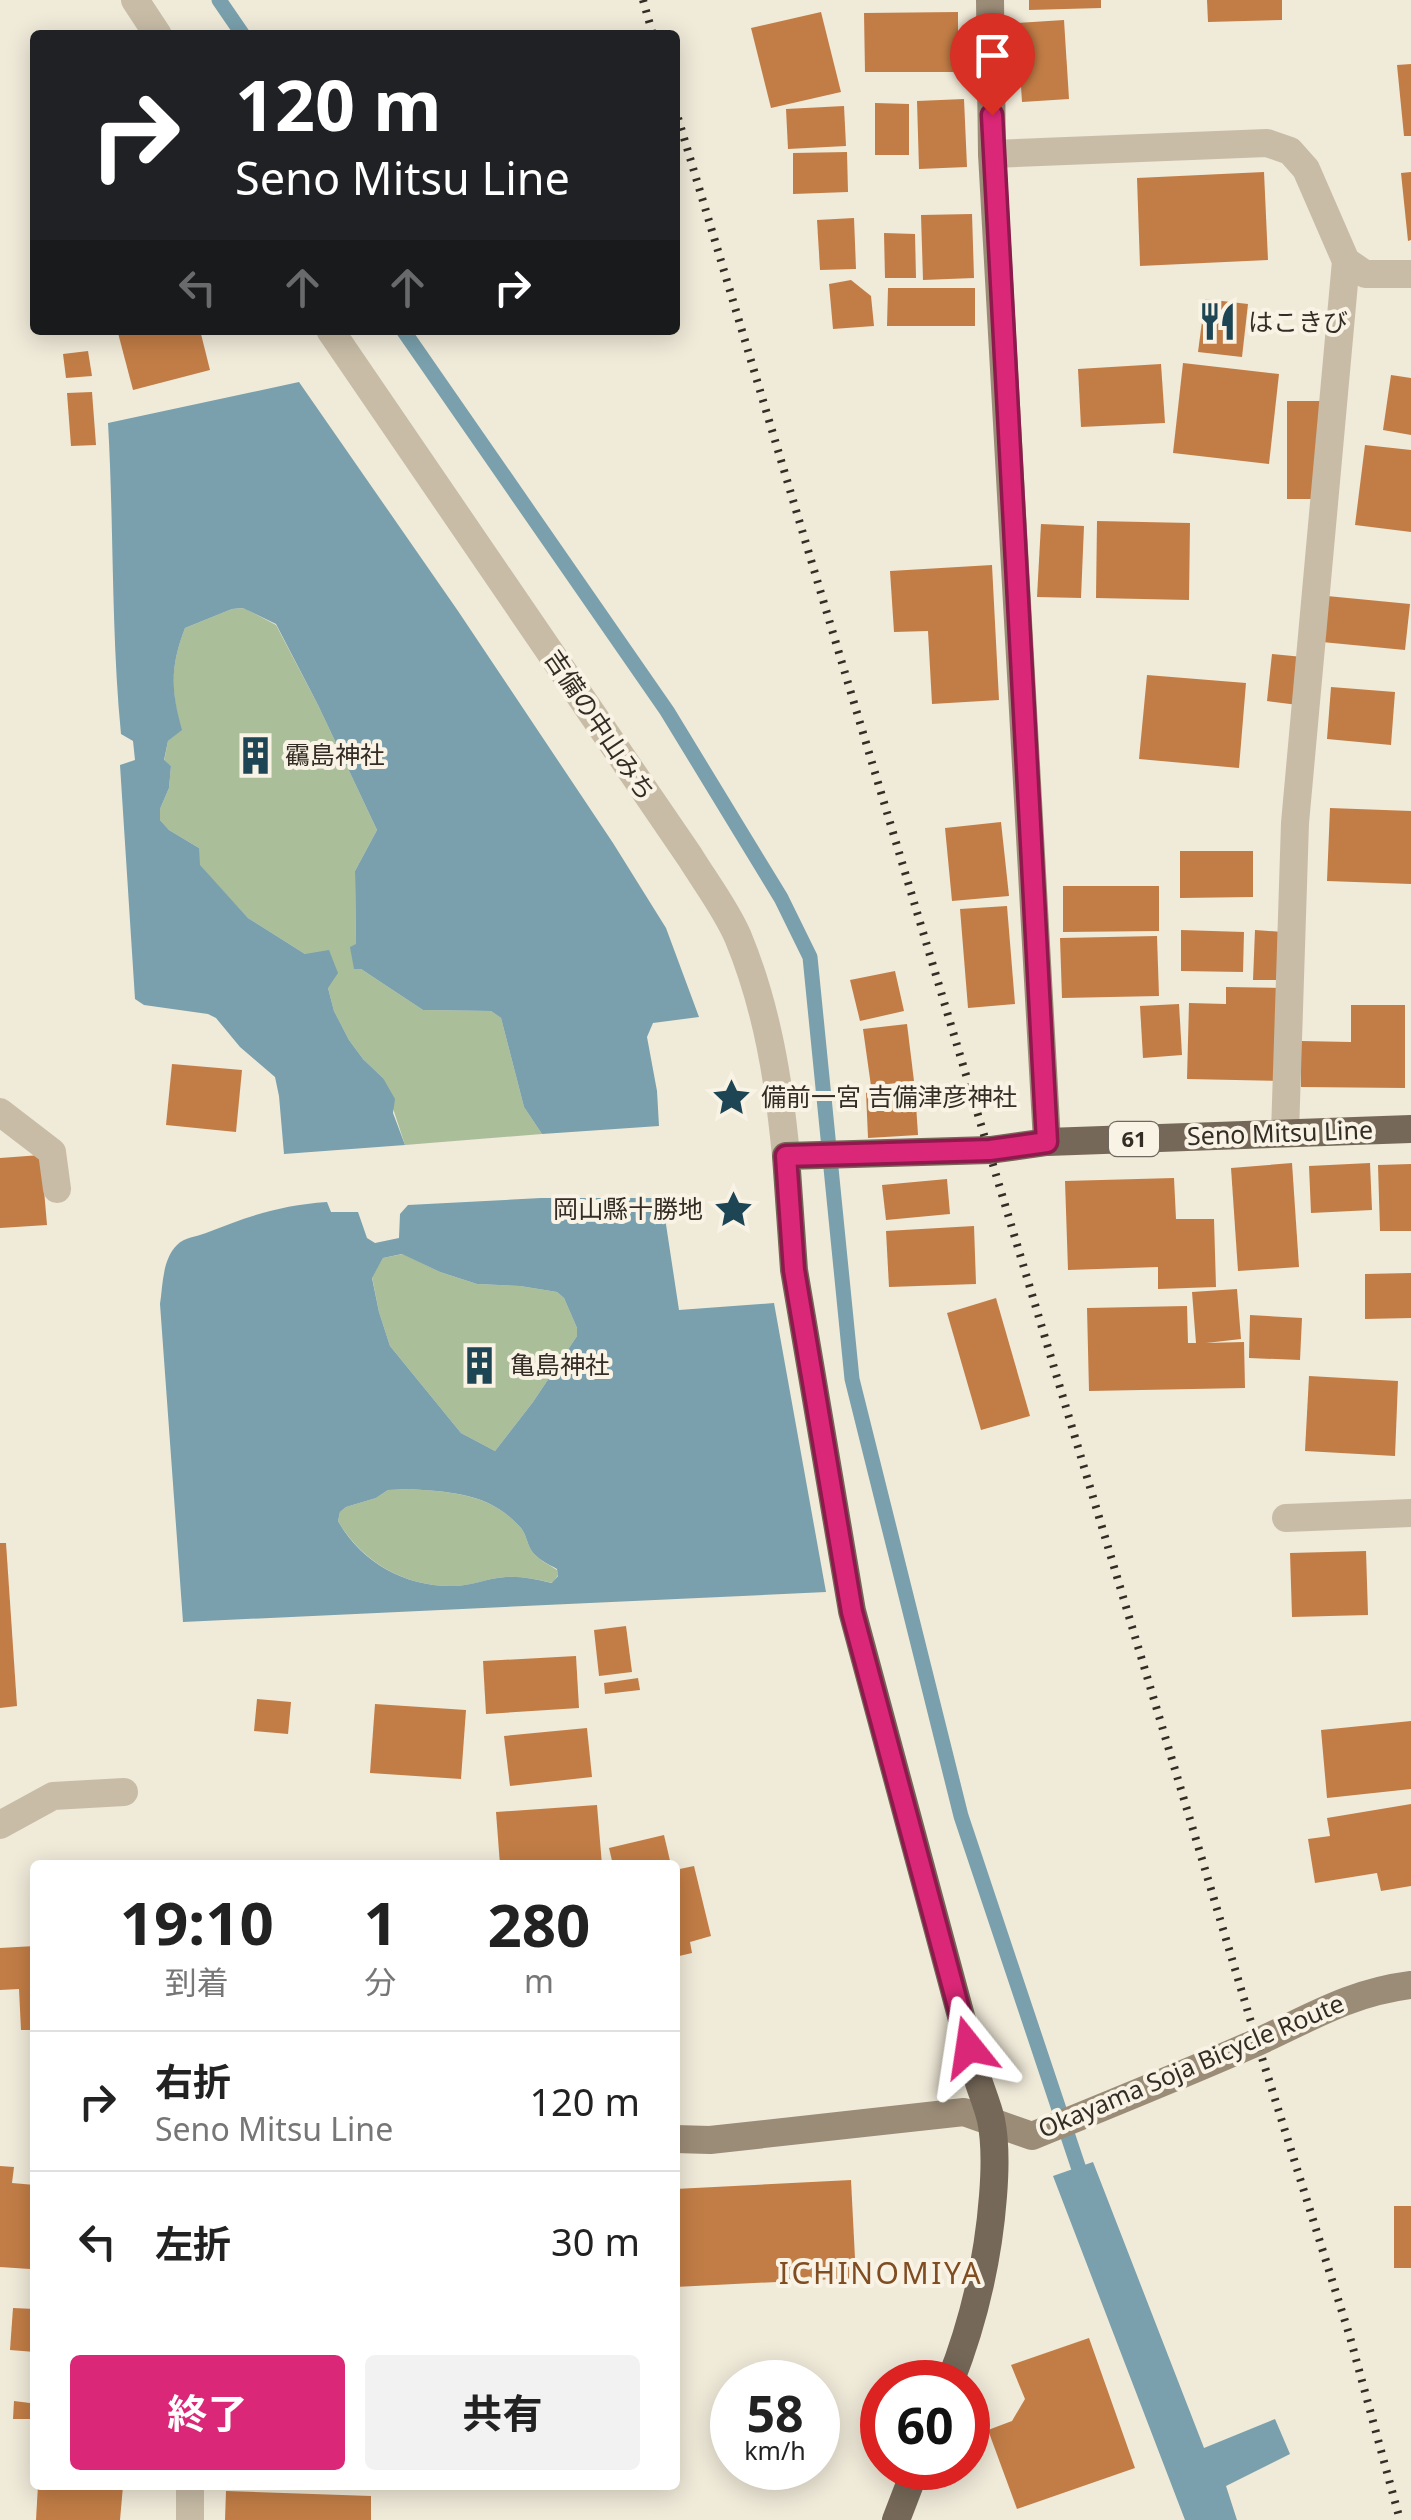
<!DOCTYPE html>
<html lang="ja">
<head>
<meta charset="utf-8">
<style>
	body { margin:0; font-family:"Noto Sans","Noto Sans JP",sans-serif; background:#f2f2f2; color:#222; height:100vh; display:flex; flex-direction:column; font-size:38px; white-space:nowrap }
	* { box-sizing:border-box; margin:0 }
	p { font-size:32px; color:#767676 }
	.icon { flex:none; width:55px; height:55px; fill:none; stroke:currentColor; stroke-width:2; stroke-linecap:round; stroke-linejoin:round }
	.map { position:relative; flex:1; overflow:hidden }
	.sheet { position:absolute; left:30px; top:1860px; width:650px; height:630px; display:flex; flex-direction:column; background:#fff; border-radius:10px; box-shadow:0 5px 25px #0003 }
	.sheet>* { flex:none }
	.top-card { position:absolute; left:30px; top:30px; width:650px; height:305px; border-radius:10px; box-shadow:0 5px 25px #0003; background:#202124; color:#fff; overflow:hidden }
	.speed { position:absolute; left:710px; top:2360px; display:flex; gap:20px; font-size:50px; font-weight:700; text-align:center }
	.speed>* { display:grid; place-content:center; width:130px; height:130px; border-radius:50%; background:#fff; box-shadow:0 5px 25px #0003; line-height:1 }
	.speed small { font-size:25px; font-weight:400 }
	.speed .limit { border:15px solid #d22; background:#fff; color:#111 }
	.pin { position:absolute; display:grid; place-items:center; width:85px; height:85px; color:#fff; margin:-102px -42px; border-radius:50% 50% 50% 0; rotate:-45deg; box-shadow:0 0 10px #0007 }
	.pin .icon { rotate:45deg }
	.me { position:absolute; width:110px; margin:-55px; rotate:345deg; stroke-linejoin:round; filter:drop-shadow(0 0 8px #0008) }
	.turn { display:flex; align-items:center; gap:35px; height:210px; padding:0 40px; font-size:45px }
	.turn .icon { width:130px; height:130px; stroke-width:2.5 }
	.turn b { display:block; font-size:70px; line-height:85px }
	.lanes { display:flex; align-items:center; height:95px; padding:0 40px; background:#0003; justify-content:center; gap:50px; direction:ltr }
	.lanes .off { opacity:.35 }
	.eta { display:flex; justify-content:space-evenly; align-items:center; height:170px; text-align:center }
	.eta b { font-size:60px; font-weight:700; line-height:70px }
	.cta { display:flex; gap:20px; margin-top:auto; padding:20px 40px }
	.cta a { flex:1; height:115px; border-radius:10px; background:#db2777; color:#fff; font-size:40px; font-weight:700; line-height:115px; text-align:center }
	.cta a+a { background:#f2f2f2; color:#222 }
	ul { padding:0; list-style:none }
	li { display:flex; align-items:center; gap:30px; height:140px; padding:0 40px; border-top:2px solid #e0e0e0 }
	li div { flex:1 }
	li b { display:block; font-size:38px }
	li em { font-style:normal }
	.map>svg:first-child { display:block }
	.green { fill:#abbe9a }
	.water { fill:#79a0ac; fill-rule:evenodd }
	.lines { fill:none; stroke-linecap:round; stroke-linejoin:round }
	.stream { stroke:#79a0ac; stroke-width:15 }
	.building { fill:#c27d46 }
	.service { stroke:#c8bca6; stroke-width:28 }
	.minor { stroke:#c8bca6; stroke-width:28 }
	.secondary { stroke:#9b8c77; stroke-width:28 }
	.primary { stroke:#756858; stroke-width:28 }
	.rail { stroke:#342d26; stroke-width:8; stroke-dasharray:2.5 8; stroke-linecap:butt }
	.route-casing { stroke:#8e194d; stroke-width:25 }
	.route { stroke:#db2777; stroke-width:18 }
	.labels { text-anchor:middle; stroke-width:8; stroke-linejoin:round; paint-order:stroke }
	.shield { fill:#f8f3e5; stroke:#6f685f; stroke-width:2.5 }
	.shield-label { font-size:22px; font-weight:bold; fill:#342d26 }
	.poi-label { font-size:25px; fill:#342d26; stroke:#f8f3e5; text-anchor:start }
	.street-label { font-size:25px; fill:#342d26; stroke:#f8f3e5 }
	.quarter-label { font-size:30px; letter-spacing:2.5px; fill:#804c22; stroke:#f8f3e5 }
</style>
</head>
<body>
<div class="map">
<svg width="1411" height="2520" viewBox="0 0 1411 2520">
	<rect width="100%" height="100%" fill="#f0ead9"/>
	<!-- green -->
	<g class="green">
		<path d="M 244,608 L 276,625 L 318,705 L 377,830 L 355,871 L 356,944 L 361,969 L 423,1010 L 491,1011 L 501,1018 L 524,1107 L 542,1134 L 405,1145 L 383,1078 L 363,1059 L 349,1040 L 334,1011 L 328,988 L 305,954 L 248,918 L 199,865 L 199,848 L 169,830 L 160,820 L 160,809 L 169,788 L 171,766 L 164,761 L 168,741 L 181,730 C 171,689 170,667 185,628 L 232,609 Z"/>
		<path d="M 403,1254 L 440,1272 L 477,1284 L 520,1286 L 557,1292 L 564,1298 L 577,1328 L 577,1336 L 533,1402 L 495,1451 L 461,1433 L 390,1346 L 379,1312 L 372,1277 L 383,1258 Z"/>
		<path d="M 409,1489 C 452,1492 490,1493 521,1528 C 526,1534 527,1543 531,1550 C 537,1559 548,1564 557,1570 L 558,1575 L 553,1583 C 538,1580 521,1576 506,1577 C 488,1578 472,1586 453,1586 C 405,1587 362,1562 338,1521 L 340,1512 L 346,1507 L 376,1498 L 388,1490 Z"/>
	</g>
	<!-- water -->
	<g class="water">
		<path d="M 299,382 L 458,611 L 613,843 L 666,928 L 699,1017 L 653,1023 L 647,1037 L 657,1091 L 659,1126 L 542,1134 L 524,1107 L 501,1018 L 491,1011 L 423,1010 L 361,969 L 354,969 L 350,947 L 356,944 L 355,871 L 377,830 L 318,705 L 276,624 L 243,608 L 232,609 L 185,628 C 170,667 171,690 182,730 L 168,741 L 164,760 L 171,766 L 169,788 L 160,809 L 160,820 L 169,830 L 199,848 L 200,865 L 248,918 L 305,954 L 329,950 L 338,973 L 328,988 L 334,1011 L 349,1040 L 363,1059 L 383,1078 L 395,1099 L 393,1113 L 405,1145 L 284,1154 L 279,1096 L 275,1077 L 240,1047 L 216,1018 L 208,1014 L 144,1005 L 135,999 L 120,765 L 135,760 L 133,741 L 121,734 C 111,630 114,526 108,423 Z"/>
		<path d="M 541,1198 L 662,1198 L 679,1310 L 774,1303 L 826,1592 L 183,1622 L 160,1304 C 163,1285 162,1260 177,1245 C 185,1237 196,1237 206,1233 C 249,1216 281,1205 327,1202 L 331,1212 L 358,1212 L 367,1238 L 375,1243 L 399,1238 L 400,1214 L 408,1205 ZM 402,1254 L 440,1272 L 477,1284 L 520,1286 L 557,1292 L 564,1298 L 577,1328 L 577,1336 L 533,1402 L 495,1451 L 461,1433 L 390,1346 L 379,1312 L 372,1278 L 383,1258 ZM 409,1489 C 453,1492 490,1493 521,1528 C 526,1534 527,1543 531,1550 C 537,1559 548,1564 557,1569 L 558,1576 L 552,1583 C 538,1580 521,1576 506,1577 C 488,1578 471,1586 453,1586 C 405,1587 361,1562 338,1521 L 340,1512 L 346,1507 L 376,1498 L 388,1490 Z"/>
		<path d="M 1093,2162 L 1204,2448 L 1275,2419 L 1290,2454 L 1226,2486 L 1237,2520 L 1185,2520 L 1053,2176 Z"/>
	</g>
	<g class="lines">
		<!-- stream -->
		<g class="stream">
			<path d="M 219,0 L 243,35"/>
			<path d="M 403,330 L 667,711 L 781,898 L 810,957 L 852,1379 L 961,1816 L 1084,2184"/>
		</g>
	</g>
	<!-- building -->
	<g class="building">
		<path d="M 1029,0 L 1101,0 L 1101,8 L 1029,10 Z"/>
		<path d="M 1207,0 L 1282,0 L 1282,20 L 1208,22 Z"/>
		<path d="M 821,12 L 841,92 L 771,108 L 751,28 Z"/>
		<path d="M 958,12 L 958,72 L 865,72 L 864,13 Z"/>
		<path d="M 1064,20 L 1069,99 L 1022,102 L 1017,23 Z"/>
		<path d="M 1411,64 L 1411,136 L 1404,136 L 1397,65 Z"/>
		<path d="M 964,99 L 967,167 L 919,169 L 917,101 Z"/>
		<path d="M 875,103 L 909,104 L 909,155 L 875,155 Z"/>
		<path d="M 844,106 L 846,146 L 788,149 L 786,109 Z"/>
		<path d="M 847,152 L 848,192 L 793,194 L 793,153 Z"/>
		<path d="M 1264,172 L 1268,260 L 1140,266 L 1137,178 Z"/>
		<path d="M 1411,172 L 1411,240 L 1408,241 L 1401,173 Z"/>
		<path d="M 972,214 L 974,278 L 923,280 L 921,215 Z"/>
		<path d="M 854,218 L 856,269 L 820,270 L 817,220 Z"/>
		<path d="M 884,233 L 915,234 L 916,278 L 885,278 Z"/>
		<path d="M 851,280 L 871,296 L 874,326 L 833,329 L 829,284 Z"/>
		<path d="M 888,288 L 975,288 L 975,326 L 887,326 Z"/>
		<path d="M 1205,299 L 1248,304 L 1242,357 L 1198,352 Z"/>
		<path d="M 129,330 L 200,330 L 210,370 L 133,390 L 118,333 Z"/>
		<path d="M 88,351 L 92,376 L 66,378 L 63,354 Z"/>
		<path d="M 1183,363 L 1279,374 L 1269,464 L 1173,453 Z"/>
		<path d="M 1161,364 L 1165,423 L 1081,427 L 1078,369 Z"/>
		<path d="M 1391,375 L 1411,378 L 1411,435 L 1383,430 Z"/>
		<path d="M 92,392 L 96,445 L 71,446 L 67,393 Z"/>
		<rect x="1287" y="401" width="34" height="98"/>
		<path d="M 1365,445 L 1411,450 L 1411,532 L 1355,525 Z"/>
		<path d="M 1097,521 L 1190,523 L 1189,600 L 1096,598 Z"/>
		<path d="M 1041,524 L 1084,526 L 1081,598 L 1037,597 Z"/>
		<path d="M 992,565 L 999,700 L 932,704 L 928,631 L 894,632 L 890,571 Z"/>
		<path d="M 1327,596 L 1410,604 L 1405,650 L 1322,642 Z"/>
		<path d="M 1272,654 L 1303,657 L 1298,705 L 1267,701 Z"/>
		<path d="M 1147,675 L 1246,683 L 1239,768 L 1139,759 Z"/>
		<path d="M 1331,687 L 1395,692 L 1391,745 L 1327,739 Z"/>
		<path d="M 1330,808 L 1411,811 L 1411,884 L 1327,881 Z"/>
		<path d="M 1001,822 L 1009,896 L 952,901 L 945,828 Z"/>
		<path d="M 1180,851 L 1253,851 L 1253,897 L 1180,898 Z"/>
		<path d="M 1063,886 L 1159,886 L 1159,931 L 1063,932 Z"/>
		<path d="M 1007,906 L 1015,1004 L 968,1008 L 960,909 Z"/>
		<path d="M 1181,930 L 1244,932 L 1243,972 L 1181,971 Z"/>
		<path d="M 1255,930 L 1283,932 L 1282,980 L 1253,980 Z"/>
		<path d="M 1157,936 L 1159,996 L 1062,998 L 1060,938 Z"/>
		<path d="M 895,971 L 904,1011 L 860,1021 L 850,980 Z"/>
		<path d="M 1226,987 L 1282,988 L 1280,1081 L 1187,1079 L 1189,1003 L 1226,1004 Z"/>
		<path d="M 1179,1004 L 1182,1055 L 1143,1058 L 1140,1006 Z"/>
		<path d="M 1351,1005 L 1405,1005 L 1405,1088 L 1301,1087 L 1301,1041 L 1351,1042 Z"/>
		<path d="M 907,1024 L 914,1081 L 871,1086 L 863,1029 Z"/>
		<path d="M 172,1064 L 242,1070 L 236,1132 L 166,1125 Z"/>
		<path d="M 915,1089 L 918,1135 L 868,1138 L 866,1092 Z"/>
		<path d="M 41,1155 L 47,1225 L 0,1228 L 0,1158 Z"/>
		<path d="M 1292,1163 L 1299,1267 L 1238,1271 L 1231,1168 Z"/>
		<path d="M 1370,1163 L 1372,1210 L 1311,1213 L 1309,1166 Z"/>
		<path d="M 1411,1164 L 1411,1231 L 1380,1231 L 1378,1165 Z"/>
		<path d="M 1174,1178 L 1176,1219 L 1214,1219 L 1216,1287 L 1158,1289 L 1158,1267 L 1068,1270 L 1065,1181 Z"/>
		<path d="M 947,1179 L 950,1214 L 886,1220 L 882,1185 Z"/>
		<path d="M 974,1226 L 976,1284 L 889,1287 L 886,1231 Z"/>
		<path d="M 1411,1273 L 1411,1318 L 1365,1319 L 1365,1274 Z"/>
		<path d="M 1237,1289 L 1241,1339 L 1206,1343 L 1244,1342 L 1245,1388 L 1089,1391 L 1087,1308 L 1187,1306 L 1188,1343 L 1196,1343 L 1192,1292 Z"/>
		<path d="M 996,1298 L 1030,1416 L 981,1430 L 947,1313 Z"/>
		<path d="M 1250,1315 L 1302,1318 L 1300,1360 L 1249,1358 Z"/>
		<path d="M 1309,1376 L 1398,1381 L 1395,1456 L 1305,1451 Z"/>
		<path d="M 0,1543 L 6,1543 L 17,1706 L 0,1708 Z"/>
		<path d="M 1366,1551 L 1368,1615 L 1292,1617 L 1290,1553 Z"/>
		<path d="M 626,1626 L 632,1672 L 599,1676 L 594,1630 Z"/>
		<path d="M 576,1656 L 579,1708 L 486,1714 L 483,1661 Z"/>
		<path d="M 638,1678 L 640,1690 L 605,1694 L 604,1683 Z"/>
		<path d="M 257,1699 L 291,1702 L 288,1734 L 254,1731 Z"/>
		<path d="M 375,1704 L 466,1710 L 461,1779 L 370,1773 Z"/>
		<path d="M 1411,1721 L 1411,1789 L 1327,1798 L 1321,1730 Z"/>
		<path d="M 587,1728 L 592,1777 L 510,1786 L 504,1736 Z"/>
		<path d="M 1411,1804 L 1411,1886 L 1381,1891 L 1377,1873 L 1315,1883 L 1308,1839 L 1330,1836 L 1327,1818 Z"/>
		<path d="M 597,1805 L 602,1865 L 500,1865 L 496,1812 Z"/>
		<path d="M 664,1835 L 671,1865 L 613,1865 L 609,1848 Z"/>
		<path d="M 694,1866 L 711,1936 L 690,1942 L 692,1953 L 675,1957 L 675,1870 Z"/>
		<path d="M 35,1946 L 35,2030 L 21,2030 L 19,1989 L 0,1990 L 0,1948 Z"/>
		<path d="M 0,2166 L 14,2167 L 12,2183 L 35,2185 L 30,2269 L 0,2267 Z"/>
		<path d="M 851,2180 L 856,2278 L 675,2287 L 675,2189 Z"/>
		<rect x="1394" y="2206" width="17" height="62"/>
		<path d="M 13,2308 L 35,2309 L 35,2352 L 10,2350 Z"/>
		<path d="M 1089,2338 L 1135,2468 L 1017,2509 L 988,2430 L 1012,2421 L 1025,2399 L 1011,2365 Z"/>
		<path d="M 32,2373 L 35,2374 L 35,2419 L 13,2419 L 14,2401 L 30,2403 Z"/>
		<path d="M 38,2485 L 123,2486 L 120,2520 L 36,2520 Z"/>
		<path d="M 226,2491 L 371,2496 L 371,2520 L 225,2520 Z"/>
	</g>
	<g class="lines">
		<!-- service -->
		<path class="service" d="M 0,1112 L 52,1152 L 57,1189"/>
		<!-- minor -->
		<g class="minor">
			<path d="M 135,0 L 158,35"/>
			<path d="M 992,154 L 1267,143 L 1290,151 L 1306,169 L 1346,261 L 1365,274 L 1411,274"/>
			<path d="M 330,330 L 690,857 C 706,883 726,909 738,937 C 767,1007 779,1081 786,1156"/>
			<path d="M 1285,1133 L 1295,823 L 1346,261"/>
			<path d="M 1286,1518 L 1411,1513"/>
			<path d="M 0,1825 L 53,1796 L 124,1792"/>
			<path d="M 190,2520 L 190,2485"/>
		</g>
		<!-- secondary -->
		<g class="secondary">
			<path d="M 990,0 L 992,154 L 1047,1142"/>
			<path d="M 675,2139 L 710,2140 L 964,2112 L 1032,2136 C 1106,2106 1180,2076 1253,2044 C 1309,2019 1348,1993 1411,1985"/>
		</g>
		<!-- primary -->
		<g class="primary">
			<path d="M 950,2382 C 974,2321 988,2262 993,2196 C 995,2171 996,2144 991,2120 C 988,2107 983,2095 979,2083 L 852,1611 L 794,1270 L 786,1156 L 990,1150 L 1047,1142 L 1411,1129"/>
			<path d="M 896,2520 L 916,2468"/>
		</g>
		<!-- rail -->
		<g class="rail">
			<path d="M 643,0 L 653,35"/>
			<path d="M 675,108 L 1257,2042 L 1350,2337 L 1400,2520"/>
		</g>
	</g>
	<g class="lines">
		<defs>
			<path id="route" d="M 969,2047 L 852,1612 L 794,1270 L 786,1156 L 990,1150 L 1047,1142 L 992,115"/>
		</defs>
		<!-- route casing -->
		<use href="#route" class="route-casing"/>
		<!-- route -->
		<use href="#route" class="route"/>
	</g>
	<!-- icons -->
	<defs>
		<symbol id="restaurant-bare" viewBox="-9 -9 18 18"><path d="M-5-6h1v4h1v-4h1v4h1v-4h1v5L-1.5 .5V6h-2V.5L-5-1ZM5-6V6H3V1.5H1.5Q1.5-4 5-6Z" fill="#1e4554" stroke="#f8f3e5" stroke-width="2.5" paint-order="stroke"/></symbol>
		<symbol id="building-bare" viewBox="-9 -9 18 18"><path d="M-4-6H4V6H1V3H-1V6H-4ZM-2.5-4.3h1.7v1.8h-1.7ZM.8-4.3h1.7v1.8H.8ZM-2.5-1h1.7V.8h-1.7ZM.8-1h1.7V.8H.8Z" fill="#1e4554" stroke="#f8f3e5" stroke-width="2.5" paint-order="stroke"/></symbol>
		<symbol id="sight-bare" viewBox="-9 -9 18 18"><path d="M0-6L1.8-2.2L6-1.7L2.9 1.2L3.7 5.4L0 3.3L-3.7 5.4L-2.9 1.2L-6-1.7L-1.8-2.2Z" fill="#1e4554" stroke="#f8f3e5" stroke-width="2.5" paint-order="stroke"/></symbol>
	</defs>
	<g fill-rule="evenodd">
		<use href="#restaurant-bare" x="1190" y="294" width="55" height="55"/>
		<use href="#building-bare" x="228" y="728" width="55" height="55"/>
		<use href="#sight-bare" x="704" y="1070" width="55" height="55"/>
		<use href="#sight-bare" x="706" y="1182" width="55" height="55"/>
		<use href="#building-bare" x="452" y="1338" width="55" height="55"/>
	</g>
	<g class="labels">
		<!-- shield labels -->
		<rect class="shield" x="1109" y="1122" width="50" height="34" rx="8"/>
		<g class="shield-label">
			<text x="1134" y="1147">61</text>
		</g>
		<!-- poi labels -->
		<g class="poi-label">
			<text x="1248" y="331">はこきび</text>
			<text x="285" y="764">靍島神社</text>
			<text x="761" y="1106">備前一宮 吉備津彦神社</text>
			<text x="703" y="1218" text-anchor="end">岡山縣十勝地</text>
			<text x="510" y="1374">亀島神社</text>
		</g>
		<!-- street labels -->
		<g class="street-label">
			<text transform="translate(600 725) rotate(56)" y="9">吉備の中山みち</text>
			<text transform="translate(1280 1133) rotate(-2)" y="9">Seno Mitsu Line</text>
			<text transform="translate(1191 2066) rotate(-23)" y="9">Okayama Soja Bicycle Route</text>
		</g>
		<!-- quarter labels -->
		<g class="quarter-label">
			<text x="881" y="2284">ICHINOMIYA</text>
		</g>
	</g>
</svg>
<div class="speed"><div>58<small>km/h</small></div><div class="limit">60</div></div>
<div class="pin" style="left:992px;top:115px;background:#d93025"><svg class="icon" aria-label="arrive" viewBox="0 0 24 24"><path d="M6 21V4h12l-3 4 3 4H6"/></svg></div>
<svg class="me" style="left:969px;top:2047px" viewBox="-20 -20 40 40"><path d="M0-17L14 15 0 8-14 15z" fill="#db2777" stroke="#fff" stroke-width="4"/></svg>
<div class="top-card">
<div class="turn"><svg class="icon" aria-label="right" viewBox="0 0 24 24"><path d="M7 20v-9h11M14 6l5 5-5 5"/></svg><div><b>120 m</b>Seno Mitsu Line</div></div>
<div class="lanes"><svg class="icon off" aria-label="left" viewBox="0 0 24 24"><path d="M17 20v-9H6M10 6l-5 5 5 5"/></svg><svg class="icon off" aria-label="ahead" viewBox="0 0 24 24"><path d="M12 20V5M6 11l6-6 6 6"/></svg><svg class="icon off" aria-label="ahead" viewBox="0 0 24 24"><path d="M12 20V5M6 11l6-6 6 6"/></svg><svg class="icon" aria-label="right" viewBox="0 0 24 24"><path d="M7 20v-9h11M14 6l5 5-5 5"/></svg></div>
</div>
<section class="sheet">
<div class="eta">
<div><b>19:10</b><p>到着</p></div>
<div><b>1</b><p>分</p></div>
<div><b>280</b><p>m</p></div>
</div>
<ul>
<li><svg class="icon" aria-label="right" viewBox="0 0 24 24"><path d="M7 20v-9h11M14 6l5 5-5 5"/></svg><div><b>右折</b><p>Seno Mitsu Line</p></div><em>120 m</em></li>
<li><svg class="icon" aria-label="left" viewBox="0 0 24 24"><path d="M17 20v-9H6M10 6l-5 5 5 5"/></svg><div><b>左折</b></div><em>30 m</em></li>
</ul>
<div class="cta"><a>終了</a><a>共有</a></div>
</section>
</div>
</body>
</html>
